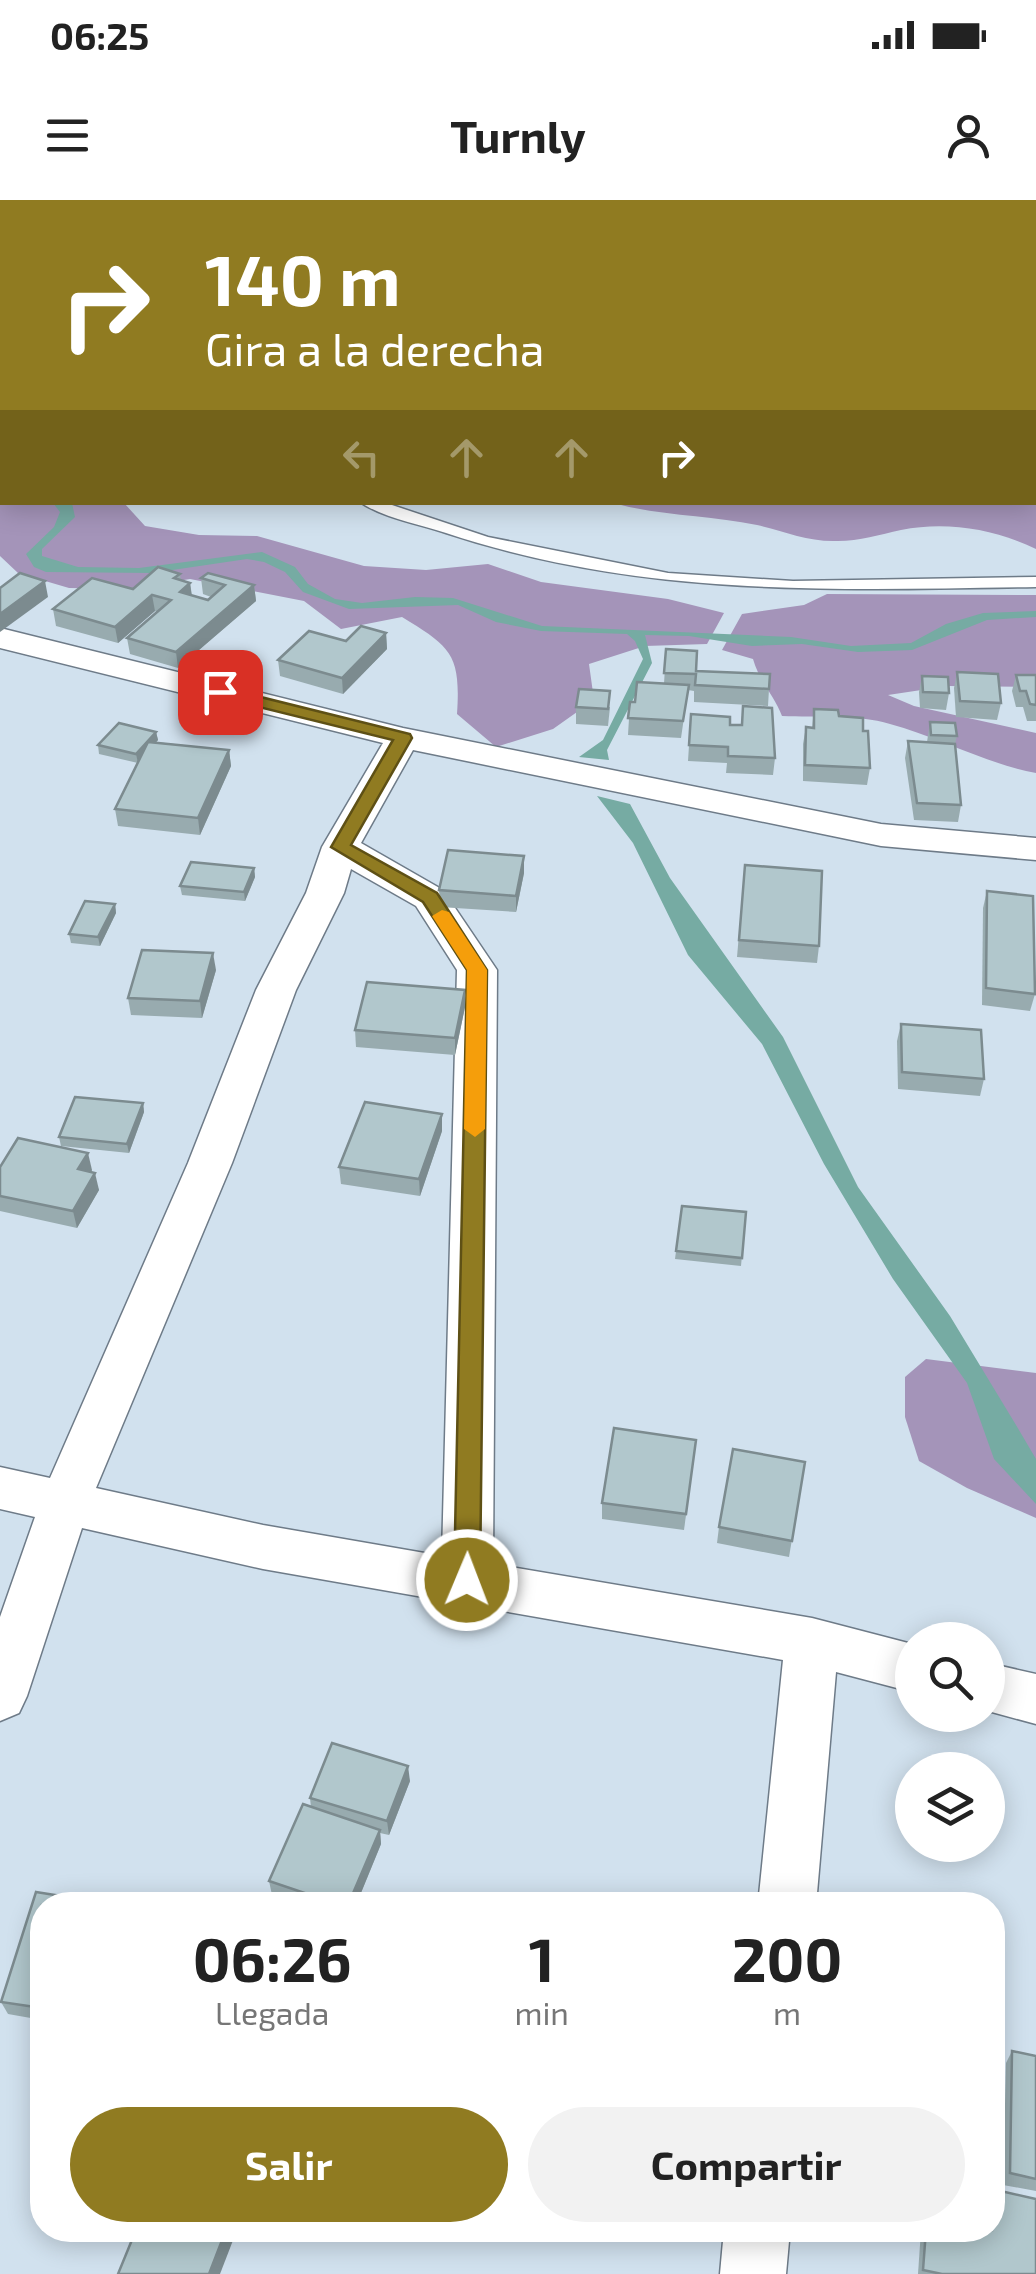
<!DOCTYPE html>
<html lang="es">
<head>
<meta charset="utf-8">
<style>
	body { margin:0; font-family:"Exo 2",sans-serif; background:#f2f2f2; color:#222; height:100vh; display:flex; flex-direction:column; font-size:38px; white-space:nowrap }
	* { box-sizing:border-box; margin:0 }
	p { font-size:32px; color:#767676 }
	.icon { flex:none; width:55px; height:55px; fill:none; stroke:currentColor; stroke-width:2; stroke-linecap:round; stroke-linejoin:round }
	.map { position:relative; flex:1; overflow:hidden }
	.sheet { position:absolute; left:30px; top:1692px; width:975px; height:350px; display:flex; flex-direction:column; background:#fff; border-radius:40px; box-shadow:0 5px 25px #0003 }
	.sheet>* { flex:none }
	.top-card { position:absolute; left:0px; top:0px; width:1038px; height:305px; box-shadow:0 5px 25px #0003; background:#907b21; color:#fff; overflow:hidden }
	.tools { position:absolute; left:895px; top:1422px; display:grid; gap:20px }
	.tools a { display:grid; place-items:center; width:110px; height:110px; border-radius:50%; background:#fff; box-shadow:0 5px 25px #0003; font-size:50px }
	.pin { position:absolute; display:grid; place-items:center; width:85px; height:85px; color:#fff; margin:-42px; border-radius:20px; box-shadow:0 5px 15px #0006 }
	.me { position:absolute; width:110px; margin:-55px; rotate:1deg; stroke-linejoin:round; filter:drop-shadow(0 0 8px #0008) }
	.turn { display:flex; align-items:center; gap:35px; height:210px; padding:0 40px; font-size:45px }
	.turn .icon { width:130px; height:130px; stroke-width:2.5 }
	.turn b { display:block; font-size:70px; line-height:85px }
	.lanes { display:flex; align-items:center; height:95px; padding:0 40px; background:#0003; justify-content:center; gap:50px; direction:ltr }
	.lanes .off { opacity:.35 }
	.eta { display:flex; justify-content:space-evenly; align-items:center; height:170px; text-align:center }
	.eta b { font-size:60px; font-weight:700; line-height:70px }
	.cta { display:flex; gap:20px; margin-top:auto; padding:20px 40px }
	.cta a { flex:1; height:115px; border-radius:60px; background:#907b21; color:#fff; font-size:40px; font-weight:700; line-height:115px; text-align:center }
	.cta a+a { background:#f2f2f2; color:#222 }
	.status { display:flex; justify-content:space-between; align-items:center; height:70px; padding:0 50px; background:#fff; direction:ltr }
	.status svg { height:28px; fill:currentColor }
	header { display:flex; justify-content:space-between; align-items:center; height:130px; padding:0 40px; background:#fff; font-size:45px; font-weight:700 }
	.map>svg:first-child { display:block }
	.forest { fill:#a494b9 }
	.water { fill:#76aba3 }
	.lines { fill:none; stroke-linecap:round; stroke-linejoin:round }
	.service-casing { stroke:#6e7b88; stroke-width:3 }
	.minor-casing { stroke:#6e7b88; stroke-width:3 }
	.path { stroke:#929ea8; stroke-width:4; stroke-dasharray:5 5; stroke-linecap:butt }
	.service { fill:#fff; fill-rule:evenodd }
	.minor { fill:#fff; fill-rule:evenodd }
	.wall { fill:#98abaf }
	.shaded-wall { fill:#7c8b8f }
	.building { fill:#b1c7cc; stroke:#7c8b8f; stroke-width:2.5 }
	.route { fill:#907b21; stroke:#5e5015; stroke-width:2.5 }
	.slow { fill:#f59e0b }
</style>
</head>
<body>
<div class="status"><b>06:25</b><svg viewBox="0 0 49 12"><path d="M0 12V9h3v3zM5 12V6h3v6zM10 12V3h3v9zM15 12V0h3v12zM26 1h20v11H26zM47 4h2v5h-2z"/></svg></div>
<header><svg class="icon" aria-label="menu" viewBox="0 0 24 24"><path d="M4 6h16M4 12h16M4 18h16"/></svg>Turnly<svg class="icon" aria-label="person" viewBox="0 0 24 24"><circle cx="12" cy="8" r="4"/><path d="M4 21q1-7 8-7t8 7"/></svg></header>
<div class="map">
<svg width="1036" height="2074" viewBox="0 0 1036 2074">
	<rect width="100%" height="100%" fill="#d1e1ee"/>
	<!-- forest -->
	<g class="forest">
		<path d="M 56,0 L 581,0 L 570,2 Z"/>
		<path d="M 1036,222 L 1036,349 C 994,329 947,321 901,330 C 878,335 857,342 833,341 C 806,341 783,331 757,325 C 709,315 660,316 613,303 L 1035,302 Z"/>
		<path d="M 0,242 L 2,302 L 124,303 L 145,326 L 199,335 L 257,336 L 364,366 L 426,370 L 488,364 L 541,382 L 668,399 L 724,413 L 707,444 L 645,446 L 589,464 L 594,500 L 553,529 L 496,547 L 457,514 C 461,454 451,447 402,417 L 341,429 L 304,401 L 190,379 L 129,389 L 69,388 L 18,373 L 0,356 Z"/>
		<path d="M 827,394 L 1036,395 L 1036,487 L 948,486 L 888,495 L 914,506 L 1036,533 L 1036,573 C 987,564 938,537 890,524 C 857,514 816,518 782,516 C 774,495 759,481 753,459 L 722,450 L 742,414 L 804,405 Z"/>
		<path d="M 926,1159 L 1036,1173 L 1036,1318 L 967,1288 L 919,1261 L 905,1217 L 905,1177 Z"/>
	</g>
	<!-- water -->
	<g class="water">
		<path d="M 692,0 L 1036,0 L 1036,45 L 1035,2 L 683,2 Z"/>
		<path d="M 53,303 L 72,303 L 75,317 L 42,349 L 42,356 L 78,367 L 139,368 L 262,352 L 295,367 L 308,384 L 335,399 L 362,403 L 415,397 L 453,398 L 542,426 L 791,437 L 851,446 L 911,443 L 946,424 L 983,413 L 1036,411 L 1036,417 L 987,420 L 912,450 L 858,452 L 802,444 L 752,446 L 689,436 L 645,435 L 652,463 L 607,550 L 609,560 L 579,557 L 603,540 L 643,459 L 635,441 L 627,434 L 541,431 L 496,422 L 458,405 L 349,409 L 303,392 L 285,372 L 264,362 L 247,359 L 152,373 L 46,372 L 34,367 L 26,354 L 54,327 L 60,312 Z"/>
		<path d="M 597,596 L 630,604 L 670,678 L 783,837 L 858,987 L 950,1116 L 1016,1225 L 1036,1259 L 1036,1304 L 994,1259 L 967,1183 L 893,1079 L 824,964 L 762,844 L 688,755 L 633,643 Z"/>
	</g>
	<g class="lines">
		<defs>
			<g id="service">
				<rect x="0" y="198" width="2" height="8"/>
				<path d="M 360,302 L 383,302 L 488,337 L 668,373 L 793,381 L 1036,377 L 1036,387 C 833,390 642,398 446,333 C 419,324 383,318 360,302 Z"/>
			</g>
			<g id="minor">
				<path d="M 0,428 L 403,528 L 881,624 L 1036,638 L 1036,660 L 881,646 L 413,550 L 361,643 L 443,690 L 497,770 L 493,1364 L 812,1418 L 912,1444 L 912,1492 L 836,1472 L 816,1705 L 758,1705 L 783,1460 L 263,1369 L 82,1328 L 27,1496 L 19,1513 L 0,1521 L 0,1417 L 35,1317 L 0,1309 L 0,1267 L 50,1278 L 188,963 L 256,790 L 306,693 L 322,647 L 383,543 L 0,448 ZM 351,669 L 416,706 L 457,770 L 442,1356 L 263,1325 L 96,1288 L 232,963 L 296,790 L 344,693 Z"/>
				<path d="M 988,1463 L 1036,1474 L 1036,1524 L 988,1511 Z"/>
				<path d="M 724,2030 L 790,2030 L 786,2074 L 720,2074 Z"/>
			</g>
		</defs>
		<!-- service casing -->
		<use href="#service" class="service-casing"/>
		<!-- minor casing -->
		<use href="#minor" class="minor-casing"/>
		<!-- path -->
		<path class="path" d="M 380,2 L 384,0"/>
		<!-- service -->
		<use href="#service" class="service"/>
		<!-- minor -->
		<use href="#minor" class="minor"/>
	</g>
	<!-- wall -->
	<g class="wall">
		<path d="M 180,374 L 181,380 L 190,383 L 192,395 L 208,400 L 211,397 L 203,394 L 201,378 L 254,385 L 256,401 L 178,468 L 130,454 L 127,438 L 157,412 L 155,411 L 118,443 L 56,426 L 53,409 L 133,389 Z"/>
		<path d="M 386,433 L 387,449 L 343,494 L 280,476 L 278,460 Z"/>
		<path d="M 666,449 L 696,471 L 769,489 L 768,506 L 694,502 L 694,491 L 688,490 L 681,538 L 628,535 L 630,502 L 635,502 L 664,484 Z"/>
		<path d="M 957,472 L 1001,503 L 997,520 L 956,517 L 954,488 Z"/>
		<path d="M 1016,475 L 1036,475 L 1036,521 L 1027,521 L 1023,507 L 1016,507 L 1012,491 Z"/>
		<path d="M 922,476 L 949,493 L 946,510 L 920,508 L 919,492 Z"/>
		<path d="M 743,506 L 775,558 L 773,575 L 726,573 L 727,563 L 688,561 L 691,514 L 730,525 L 741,525 Z"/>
		<path d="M 576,507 L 610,507 L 608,526 L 576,524 Z"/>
		<path d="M 814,509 L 839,516 L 863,531 L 870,568 L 867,585 L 803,581 L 803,544 L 806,527 L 812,528 Z"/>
		<path d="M 930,522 L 957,536 L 955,544 L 961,605 L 958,622 L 914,620 L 905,558 L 908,541 L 927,542 Z"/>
		<path d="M 156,532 L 158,540 L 156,542 L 229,550 L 231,566 L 200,635 L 118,626 L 115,609 L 138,563 L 99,554 L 98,545 Z"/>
		<path d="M 524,656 L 524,673 L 516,712 L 440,707 L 439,690 Z"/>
		<path d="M 745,665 L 819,746 L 817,763 L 737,757 Z"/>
		<path d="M 254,668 L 255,677 L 245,701 L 182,695 L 180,686 Z"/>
		<path d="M 987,691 L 1035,794 L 1030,811 L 982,805 L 983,708 Z"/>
		<path d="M 115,704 L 116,713 L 100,746 L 71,743 L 69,734 Z"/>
		<path d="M 216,770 L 202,818 L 131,815 L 128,798 Z"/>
		<path d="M 465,790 L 465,807 L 455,855 L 356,847 L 355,830 Z"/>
		<path d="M 901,824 L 984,879 L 980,896 L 898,889 L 897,841 Z"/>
		<path d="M 143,903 L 144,912 L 129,953 L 61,946 L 59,937 Z"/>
		<path d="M 442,931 L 420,996 L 341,984 L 339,967 Z"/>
		<path d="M 0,967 L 92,970 L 91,972 L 99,990 L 77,1028 L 0,1011 Z"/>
		<path d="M 682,1006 L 746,1012 L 741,1066 L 675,1059 Z"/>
		<path d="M 696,1240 L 684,1330 L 602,1319 L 602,1303 Z"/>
		<path d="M 805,1262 L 789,1357 L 717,1343 L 719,1327 Z"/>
		<path d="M 410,1581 L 389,1635 L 380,1633 L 381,1644 L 356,1705 L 302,1705 L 272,1695 L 269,1681 L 311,1607 L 310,1598 Z"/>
		<path d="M 42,1705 L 42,1820 L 8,1814 L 1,1802 Z"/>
		<path d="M 1012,1851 L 1036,1856 L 1036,1991 L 1003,1985 L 1006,1863 Z"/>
		<path d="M 921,2030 L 992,2030 L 1036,2074 L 918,2074 Z"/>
	</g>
	<!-- shaded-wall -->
	<g class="shaded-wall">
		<path d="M 45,381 L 48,397 L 0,432 L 0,414 Z"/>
		<path d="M 190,383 L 192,399 L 180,392 Z"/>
		<path d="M 254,385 L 256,401 L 178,468 L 176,452 Z"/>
		<path d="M 152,395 L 155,411 L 118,443 L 115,427 Z"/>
		<path d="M 386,433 L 387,449 L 343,494 L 342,478 Z"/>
		<path d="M 156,532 L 158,540 L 138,563 L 136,554 Z"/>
		<path d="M 229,550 L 231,566 L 200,635 L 198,618 Z"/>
		<path d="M 524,656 L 524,673 L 516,712 L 516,696 Z"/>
		<path d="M 254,668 L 255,677 L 245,701 L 244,692 Z"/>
		<path d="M 115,704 L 116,713 L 100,746 L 98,737 Z"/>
		<path d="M 213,753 L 216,770 L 202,818 L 200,801 Z"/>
		<path d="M 465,790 L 465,807 L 455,855 L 455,838 Z"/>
		<path d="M 143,903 L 144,912 L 129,953 L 127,944 Z"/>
		<path d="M 442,914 L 442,931 L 420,996 L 419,979 Z"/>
		<path d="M 88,953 L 92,970 L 82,986 L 78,969 Z"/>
		<path d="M 95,973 L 99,990 L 77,1028 L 73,1011 Z"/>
		<path d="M 408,1566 L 410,1581 L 389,1635 L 387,1621 Z"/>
		<path d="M 380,1630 L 381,1644 L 356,1705 L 348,1705 Z"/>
		<path d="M 226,2030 L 237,2030 L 220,2074 L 209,2074 Z"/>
	</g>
	<!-- building -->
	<g class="building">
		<path d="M 158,367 L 180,374 L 174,378 L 190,383 L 180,392 L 208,400 L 225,385 L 201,378 L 208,373 L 254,385 L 176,452 L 127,438 L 171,400 L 152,395 L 115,427 L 53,409 L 92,378 L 133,389 Z"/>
		<path d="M 20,373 L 45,381 L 0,414 L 0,388 Z"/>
		<path d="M 361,426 L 386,433 L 342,478 L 278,460 L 309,431 L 346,441 Z"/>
		<path d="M 666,449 L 697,451 L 696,471 L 770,474 L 769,489 L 695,485 L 696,474 L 664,473 Z"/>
		<path d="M 957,472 L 998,474 L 1001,503 L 960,501 Z"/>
		<path d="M 1016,475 L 1036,475 L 1036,505 L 1030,504 L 1026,491 L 1020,491 Z"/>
		<path d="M 922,476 L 948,477 L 949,493 L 923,492 Z"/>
		<path d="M 637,482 L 689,485 L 683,521 L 628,518 L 630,502 L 635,502 Z"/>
		<path d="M 579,489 L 610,491 L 608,509 L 576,507 Z"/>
		<path d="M 743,506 L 772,508 L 775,558 L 728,556 L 728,547 L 689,545 L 691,514 L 730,517 L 730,525 L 742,525 Z"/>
		<path d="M 814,509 L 838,510 L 839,516 L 863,518 L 863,531 L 868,531 L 870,568 L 805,565 L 806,527 L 814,528 Z"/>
		<path d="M 930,522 L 955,523 L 957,536 L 931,535 Z"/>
		<path d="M 119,523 L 156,532 L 136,554 L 98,545 Z"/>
		<path d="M 908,541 L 955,544 L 961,605 L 917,603 Z"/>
		<path d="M 148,542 L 229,550 L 198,618 L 115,609 Z"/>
		<path d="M 448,650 L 524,656 L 516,696 L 439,690 Z"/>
		<path d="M 191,662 L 254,668 L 244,692 L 180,686 Z"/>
		<path d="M 745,665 L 822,671 L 819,746 L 739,740 Z"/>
		<path d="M 987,691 L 1033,696 L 1035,794 L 986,788 Z"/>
		<path d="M 85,701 L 115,704 L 98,737 L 69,734 Z"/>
		<path d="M 142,750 L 213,753 L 200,801 L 128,798 Z"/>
		<path d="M 367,782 L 465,790 L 455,838 L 355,830 Z"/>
		<path d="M 901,824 L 981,830 L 984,879 L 902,872 Z"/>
		<path d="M 75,897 L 143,903 L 127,944 L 59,937 Z"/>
		<path d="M 365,902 L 442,914 L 419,979 L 339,967 Z"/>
		<path d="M 18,938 L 88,953 L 78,969 L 95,973 L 73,1011 L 0,996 L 0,967 Z"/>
		<path d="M 682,1006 L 746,1012 L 742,1058 L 676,1051 Z"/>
		<path d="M 614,1228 L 696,1240 L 686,1314 L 602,1303 Z"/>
		<path d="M 733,1249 L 805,1262 L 792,1341 L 719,1327 Z"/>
		<path d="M 332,1543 L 408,1566 L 387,1621 L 310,1598 Z"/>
		<path d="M 303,1604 L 380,1630 L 348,1705 L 340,1705 L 269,1681 Z"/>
		<path d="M 36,1692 L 118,1705 L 42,1705 L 42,1808 L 1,1802 Z"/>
		<path d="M 1012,1851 L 1036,1856 L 1036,1979 L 1010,1973 Z"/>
		<path d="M 992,1989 L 1036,1999 L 1036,2074 L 942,2074 L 923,2070 L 926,2030 L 992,2030 Z"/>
		<path d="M 136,2030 L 226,2030 L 209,2074 L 118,2074 Z"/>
	</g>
	<!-- route -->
	<path class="route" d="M 220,487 L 410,534 L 412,538 L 351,645 L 437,693 L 487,770 L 480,1380 L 477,1388 L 467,1391 L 458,1388 L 454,1380 L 467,770 L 423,702 L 331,647 L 393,540 L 214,496 L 214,489 Z"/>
	<!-- slow -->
	<path class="slow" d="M 442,710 L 449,712 L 487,770 L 485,929 L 475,937 L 464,929 L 467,770 L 432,716 Z"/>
</svg>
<div class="tools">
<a><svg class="icon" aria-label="search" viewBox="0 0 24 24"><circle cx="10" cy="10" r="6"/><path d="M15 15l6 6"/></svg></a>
<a><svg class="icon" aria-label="layers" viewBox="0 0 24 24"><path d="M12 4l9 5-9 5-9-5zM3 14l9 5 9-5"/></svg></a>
</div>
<div class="pin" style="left:220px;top:492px;background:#d93025"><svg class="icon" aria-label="arrive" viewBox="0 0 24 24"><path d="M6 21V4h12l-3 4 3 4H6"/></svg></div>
<svg class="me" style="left:467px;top:1380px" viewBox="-20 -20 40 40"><circle r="17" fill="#907b21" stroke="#fff" stroke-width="3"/><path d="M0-11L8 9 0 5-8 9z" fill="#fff"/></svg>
<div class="top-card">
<div class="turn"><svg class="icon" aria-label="right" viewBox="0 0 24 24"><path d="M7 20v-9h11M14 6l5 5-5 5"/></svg><div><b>140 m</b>Gira a la derecha</div></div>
<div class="lanes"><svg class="icon off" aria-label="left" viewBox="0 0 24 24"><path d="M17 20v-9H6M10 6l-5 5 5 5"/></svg><svg class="icon off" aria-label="ahead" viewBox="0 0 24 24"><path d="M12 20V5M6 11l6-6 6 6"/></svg><svg class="icon off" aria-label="ahead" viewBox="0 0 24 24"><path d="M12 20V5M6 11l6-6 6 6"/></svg><svg class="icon" aria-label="right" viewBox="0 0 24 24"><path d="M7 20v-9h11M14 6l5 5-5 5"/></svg></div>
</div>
<section class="sheet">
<div class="eta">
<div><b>06:26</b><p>Llegada</p></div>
<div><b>1</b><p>min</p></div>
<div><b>200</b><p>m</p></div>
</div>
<div class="cta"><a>Salir</a><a>Compartir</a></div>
</section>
</div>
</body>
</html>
